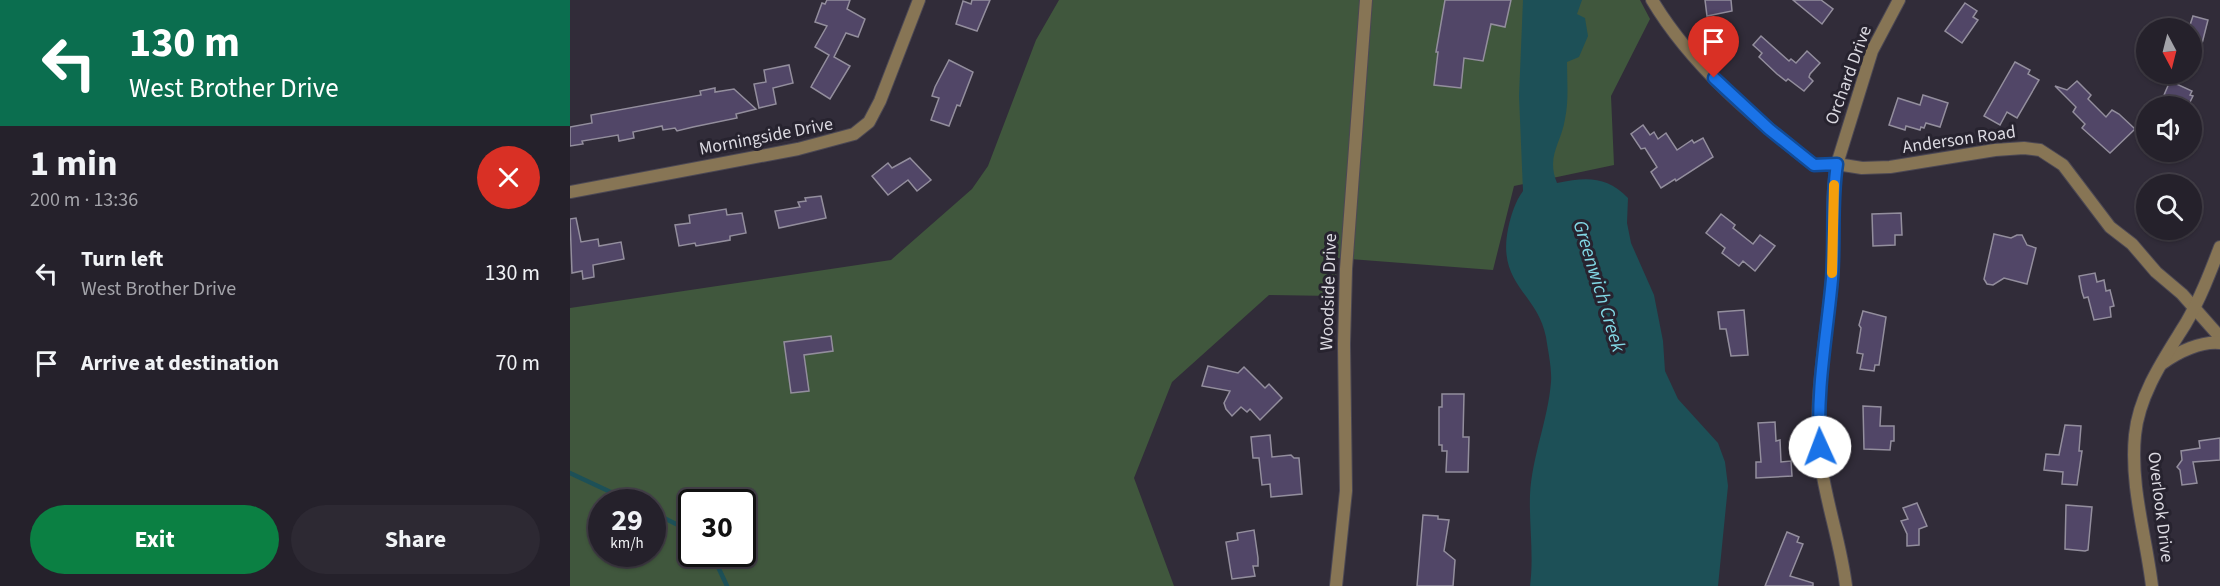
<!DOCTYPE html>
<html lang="en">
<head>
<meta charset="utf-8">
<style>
	body { margin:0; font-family:"Source Sans 3",sans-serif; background:#2d2933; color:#f1f3f6; height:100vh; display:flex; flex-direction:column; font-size:22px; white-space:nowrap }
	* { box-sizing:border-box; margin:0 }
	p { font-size:20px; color:#a3a3a9 }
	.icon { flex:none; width:33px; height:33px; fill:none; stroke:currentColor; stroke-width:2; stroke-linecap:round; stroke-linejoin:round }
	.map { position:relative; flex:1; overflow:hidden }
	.side { display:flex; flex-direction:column; background:#25212b; width:570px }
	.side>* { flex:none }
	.top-card { background:#0b6e4f; color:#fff; overflow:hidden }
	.needle { width:39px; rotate:173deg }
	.tools { position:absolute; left:1566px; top:18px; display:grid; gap:12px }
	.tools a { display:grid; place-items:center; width:66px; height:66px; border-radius:50%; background:#25212b; box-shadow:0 2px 4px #0004,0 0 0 2px #423e47; font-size:30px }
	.speed { position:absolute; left:18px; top:489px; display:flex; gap:12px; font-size:30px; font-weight:700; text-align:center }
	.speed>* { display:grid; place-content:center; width:78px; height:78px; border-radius:50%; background:#25212b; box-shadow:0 2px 4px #0004,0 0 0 2px #423e47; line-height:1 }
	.speed small { font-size:15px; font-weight:400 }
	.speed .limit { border:3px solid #111; border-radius:9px; background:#fff; color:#111 }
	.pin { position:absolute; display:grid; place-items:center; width:51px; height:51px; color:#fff; margin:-62px -26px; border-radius:50% 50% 50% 0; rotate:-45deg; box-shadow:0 0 6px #0007 }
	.pin .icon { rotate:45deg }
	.me { position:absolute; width:66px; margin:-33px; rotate:358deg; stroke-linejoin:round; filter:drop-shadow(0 0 4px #0008) }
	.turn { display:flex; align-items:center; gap:21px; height:126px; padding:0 30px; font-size:27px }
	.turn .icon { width:78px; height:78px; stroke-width:2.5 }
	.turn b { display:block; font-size:42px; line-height:51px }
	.round { display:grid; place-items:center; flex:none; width:63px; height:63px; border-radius:32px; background:#2d2933 }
	.headline { display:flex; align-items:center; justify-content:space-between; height:102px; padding:0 30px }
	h1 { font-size:36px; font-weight:700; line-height:45px }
	.primary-button { display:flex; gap:12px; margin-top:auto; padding:12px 30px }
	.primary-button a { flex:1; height:69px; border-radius:36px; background:#0b8043; color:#fff; font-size:24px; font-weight:700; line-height:69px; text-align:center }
	.primary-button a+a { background:#2d2933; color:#f1f3f6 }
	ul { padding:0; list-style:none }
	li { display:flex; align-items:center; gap:18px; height:90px; padding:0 30px }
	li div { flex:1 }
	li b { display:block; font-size:22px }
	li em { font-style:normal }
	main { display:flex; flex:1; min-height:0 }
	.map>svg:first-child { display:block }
	.green { fill:#40573d; fill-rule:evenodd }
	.water { fill:#1d5057 }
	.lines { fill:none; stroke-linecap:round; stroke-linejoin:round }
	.stream { stroke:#1d5057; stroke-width:4.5 }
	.building { fill:#514667; stroke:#938e9d; stroke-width:1.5 }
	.minor-casing { stroke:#4c4854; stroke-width:14 }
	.minor { stroke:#877555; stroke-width:12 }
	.route-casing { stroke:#114b97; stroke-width:15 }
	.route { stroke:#1a73e8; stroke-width:10 }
	.slow { stroke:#f59e0b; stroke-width:10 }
	.labels { text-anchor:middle; stroke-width:6; stroke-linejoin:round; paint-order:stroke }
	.street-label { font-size:18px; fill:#dbd9e1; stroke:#27232f }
	.water-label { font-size:20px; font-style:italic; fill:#82d8e5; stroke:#27232f }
</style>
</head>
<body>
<main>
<section class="side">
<div class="top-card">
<div class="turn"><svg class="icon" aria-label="left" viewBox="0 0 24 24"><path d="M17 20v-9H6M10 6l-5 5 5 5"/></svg><div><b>130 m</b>West Brother Drive</div></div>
</div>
<div class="headline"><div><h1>1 min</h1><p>200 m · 13:36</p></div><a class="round" style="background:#d93025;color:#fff"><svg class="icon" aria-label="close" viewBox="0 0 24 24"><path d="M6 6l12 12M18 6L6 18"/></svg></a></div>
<ul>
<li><svg class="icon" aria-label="left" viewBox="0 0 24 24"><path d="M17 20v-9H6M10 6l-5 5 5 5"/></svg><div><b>Turn left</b><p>West Brother Drive</p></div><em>130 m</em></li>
<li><svg class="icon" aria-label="arrive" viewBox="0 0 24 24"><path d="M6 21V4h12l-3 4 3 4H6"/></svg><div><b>Arrive at destination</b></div><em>70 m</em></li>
</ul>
<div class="primary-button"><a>Exit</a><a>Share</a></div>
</section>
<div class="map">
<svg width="1650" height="586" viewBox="0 0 1650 586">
	<rect width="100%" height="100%" fill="#312c39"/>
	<!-- green -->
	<path class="green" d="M 489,0 L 1070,0 L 1080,19 L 1041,96 L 1044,165 L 944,186 L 923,270 L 767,258 L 765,296 L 699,295 L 602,382 L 564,478 L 604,586 L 0,586 L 0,308 L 321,260 L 402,189 L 418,166 L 466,40 ZM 32,502 L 82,502 L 82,554 L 32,554 ZM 122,502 L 172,502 L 172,554 L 122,554 Z"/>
	<!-- water -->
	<path class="water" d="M 953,0 L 1012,0 L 1007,14 L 1015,18 L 1018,36 L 1009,57 L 997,62 C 997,81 999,99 995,119 C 991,144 976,156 987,183 C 1017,177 1036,176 1058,198 L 1057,223 L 1061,243 L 1084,295 L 1093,341 L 1095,371 L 1108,399 L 1148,443 L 1155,462 L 1158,486 L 1148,586 L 960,586 C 964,556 959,525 960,495 C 962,456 978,420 981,382 C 982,368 978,351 976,337 C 967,292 927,285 938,229 C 941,215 945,202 953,191 L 949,96 Z"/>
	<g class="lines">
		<!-- stream -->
		<g class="stream">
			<path d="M 0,473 L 62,502"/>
			<path d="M 82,512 L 122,532"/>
			<path d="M 142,554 L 157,586"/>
		</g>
	</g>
	<!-- building -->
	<g class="building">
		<path d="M 257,0 L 280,0 L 277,9 L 295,19 L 288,37 L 276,33 L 264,57 L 280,66 L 260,99 L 241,87 L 259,55 L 245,47 L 257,26 L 245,22 L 252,3 L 255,4 Z"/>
		<path d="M 402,0 L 420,0 L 407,31 L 386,24 L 393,1 L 401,4 Z"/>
		<path d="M 875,0 L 941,0 L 935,27 L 921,24 L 913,61 L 894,58 L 891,88 L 864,85 L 868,52 L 866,52 Z"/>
		<path d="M 1135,0 L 1161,0 L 1162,11 L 1137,16 Z"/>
		<path d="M 1223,0 L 1251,0 L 1263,9 L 1252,24 Z"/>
		<path d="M 1395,3 L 1407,11 L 1403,17 L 1408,20 L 1392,43 L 1375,31 Z"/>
		<path d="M 1623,16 L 1638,20 L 1625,71 L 1622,71 L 1622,28 L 1619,28 Z"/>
		<path d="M 1191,36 L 1219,61 L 1221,59 L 1226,63 L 1237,51 L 1250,63 L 1240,74 L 1239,77 L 1243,81 L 1234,91 L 1218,79 L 1216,81 L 1207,74 L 1189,57 L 1192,53 L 1183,45 Z"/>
		<path d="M 379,60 L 403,72 L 390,106 L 387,105 L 379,126 L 361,120 L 369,98 L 362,96 L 365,87 Z"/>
		<path d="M 1445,62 L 1460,70 L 1458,74 L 1469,80 L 1447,118 L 1437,112 L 1430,125 L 1414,116 Z"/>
		<path d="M 219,65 L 223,83 L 203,88 L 206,104 L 189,108 L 184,84 L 196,82 L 194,70 Z"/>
		<path d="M 1507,81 L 1521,95 L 1518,99 L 1536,117 L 1542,110 L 1549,114 L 1565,129 L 1540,153 L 1512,128 L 1515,124 L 1503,112 L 1506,107 L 1485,86 L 1497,90 Z"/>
		<path d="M 1600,81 L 1622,91 L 1620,95 L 1623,96 L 1618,106 L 1595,106 L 1599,97 L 1594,95 Z"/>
		<path d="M 145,88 L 145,92 L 164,89 L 186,109 L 166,114 L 167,118 L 123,127 L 107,131 L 105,128 L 93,130 L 92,126 L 63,132 L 64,138 L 49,141 L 48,135 L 12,141 L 13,144 L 0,146 L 0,127 L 22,123 L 21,115 L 131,95 L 130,91 Z"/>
		<path d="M 1353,95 L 1378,103 L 1370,127 L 1356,123 L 1354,128 L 1351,127 L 1350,130 L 1336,126 L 1335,130 L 1319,125 L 1328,98 L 1350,105 Z"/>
		<path d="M 1073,125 L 1080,135 L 1084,132 L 1088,139 L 1096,133 L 1107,150 L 1122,140 L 1124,143 L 1133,138 L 1143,157 L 1106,181 L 1105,179 L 1091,188 L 1081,172 L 1087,167 L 1075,148 L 1071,149 L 1061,134 Z"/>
		<path d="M 340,158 L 361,180 L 347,191 L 338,180 L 318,195 L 302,176 L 318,163 L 322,168 Z"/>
		<path d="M 251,196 L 256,218 L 209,228 L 205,211 L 230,207 L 228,202 L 236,201 L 235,198 Z"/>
		<path d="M 156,209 L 157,215 L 172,213 L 176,233 L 160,236 L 160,240 L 126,246 L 125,243 L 109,246 L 105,225 L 120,223 L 119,215 Z"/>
		<path d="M 1331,213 L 1332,235 L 1325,235 L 1325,245 L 1303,246 L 1302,214 Z"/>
		<path d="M 1151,214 L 1165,225 L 1163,228 L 1183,244 L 1190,235 L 1205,246 L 1185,271 L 1173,261 L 1169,266 L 1152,253 L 1155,248 L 1136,233 Z"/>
		<path d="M 6,218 L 11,242 L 28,239 L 29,246 L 51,242 L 54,259 L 23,265 L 24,277 L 13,279 L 12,271 L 2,273 L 0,219 Z"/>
		<path d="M 1424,234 L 1441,238 L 1447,235 L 1452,235 L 1457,245 L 1466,248 L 1457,284 L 1434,278 L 1423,285 L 1417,284 L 1414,279 Z"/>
		<path d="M 1525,273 L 1527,282 L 1534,280 L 1536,291 L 1540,290 L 1544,306 L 1540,307 L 1541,317 L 1524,320 L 1518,297 L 1514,298 L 1512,292 L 1509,276 Z"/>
		<path d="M 1174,310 L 1178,355 L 1161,356 L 1156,329 L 1150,329 L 1148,312 Z"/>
		<path d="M 1293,311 L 1316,317 L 1309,365 L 1305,365 L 1304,371 L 1290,369 L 1293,354 L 1287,353 L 1291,328 L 1289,325 Z"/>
		<path d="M 261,336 L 263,351 L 234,355 L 239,391 L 221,393 L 214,342 Z"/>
		<path d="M 638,366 L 668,373 L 674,367 L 695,388 L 699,384 L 712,398 L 690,420 L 680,409 L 677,412 L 671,407 L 662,416 L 656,409 L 654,403 L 660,391 L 632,386 Z"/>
		<path d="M 872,394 L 894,394 L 893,437 L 899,437 L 898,472 L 876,472 L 877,451 L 872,451 L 872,445 L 869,445 L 869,407 L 872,407 Z"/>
		<path d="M 1293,406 L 1311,407 L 1310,426 L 1324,426 L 1324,441 L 1321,441 L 1320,450 L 1294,449 Z"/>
		<path d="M 1205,422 L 1206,441 L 1210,440 L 1211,462 L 1221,461 L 1222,476 L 1186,478 L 1186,462 L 1191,462 L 1188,423 Z"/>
		<path d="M 1495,425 L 1511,426 L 1509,451 L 1512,451 L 1507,485 L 1492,484 L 1493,472 L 1474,470 L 1476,454 L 1489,455 Z"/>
		<path d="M 700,435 L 702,457 L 721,455 L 724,458 L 729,458 L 732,494 L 701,497 L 700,484 L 692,485 L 689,458 L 683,458 L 681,437 Z"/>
		<path d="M 1650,438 L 1650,460 L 1623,462 L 1627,483 L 1612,485 L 1610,470 L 1607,467 L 1612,460 L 1611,451 L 1630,448 L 1629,441 Z"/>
		<path d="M 1347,503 L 1357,526 L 1349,529 L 1349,545 L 1337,546 L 1337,534 L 1331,521 L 1338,519 L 1333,508 Z"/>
		<path d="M 1496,505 L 1522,507 L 1518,550 L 1515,551 L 1495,549 Z"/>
		<path d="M 853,515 L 868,516 L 868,519 L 879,520 L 874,551 L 885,560 L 883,586 L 847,586 Z"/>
		<path d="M 684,530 L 688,558 L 688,566 L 683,566 L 685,576 L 662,579 L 656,542 L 668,540 L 667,533 Z"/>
		<path d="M 1217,532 L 1229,537 L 1227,542 L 1233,544 L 1220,576 L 1243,583 L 1243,586 L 1195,586 Z"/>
	</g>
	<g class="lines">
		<defs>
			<g id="minor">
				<path d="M 1082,0 C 1122,67 1184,118 1244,165 L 1267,164 C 1260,202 1265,240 1262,278 C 1257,340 1242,402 1251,465 C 1257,506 1271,545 1276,586"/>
				<path d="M 1329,0 L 1302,51 L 1267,164 L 1292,168 L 1320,167 L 1425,150 L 1454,148 L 1470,150 L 1493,165 L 1540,227 L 1562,244 L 1586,272 L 1612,294 L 1650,337"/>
				<path d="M 0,192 L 228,149 L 284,134 L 299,122 L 310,101 L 349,0"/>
				<path d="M 1593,363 C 1608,352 1631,341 1650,343"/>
				<path d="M 766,586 L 776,491 L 774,344 L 776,269 L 796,0"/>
				<path d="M 1582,586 C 1576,536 1560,486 1565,435 C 1569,394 1595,357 1616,323 C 1630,299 1640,273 1650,247"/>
			</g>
		</defs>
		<!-- minor casing -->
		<use href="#minor" class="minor-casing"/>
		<!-- minor -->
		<use href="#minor" class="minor"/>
	</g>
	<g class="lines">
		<defs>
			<path id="route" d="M 1144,78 L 1199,129 L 1244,165 L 1267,164 C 1261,202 1265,240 1262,279 C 1257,335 1246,390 1250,447"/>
		</defs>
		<!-- route casing -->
		<use href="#route" class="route-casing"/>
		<!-- route -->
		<use href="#route" class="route"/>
		<!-- slow -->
		<path class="slow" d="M 1262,273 L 1264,185"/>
	</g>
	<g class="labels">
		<!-- street labels -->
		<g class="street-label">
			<text transform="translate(1278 75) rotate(-70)" y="6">Orchard Drive</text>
			<text transform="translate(196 136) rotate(-11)" y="6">Morningside Drive</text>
			<text transform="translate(1389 139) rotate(-8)" y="6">Anderson Road</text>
			<text transform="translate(758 292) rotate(-88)" y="6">Woodside Drive</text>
			<text transform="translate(1591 507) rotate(83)" y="6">Overlook Drive</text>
		</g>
		<!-- water labels -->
		<g class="water-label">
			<text transform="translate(1030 286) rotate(73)" y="7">Greenwich Creek</text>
		</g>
	</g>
</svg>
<div class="tools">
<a><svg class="needle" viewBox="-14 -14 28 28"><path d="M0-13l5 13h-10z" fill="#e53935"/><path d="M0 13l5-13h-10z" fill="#a3a3a9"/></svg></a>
<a><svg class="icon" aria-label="sound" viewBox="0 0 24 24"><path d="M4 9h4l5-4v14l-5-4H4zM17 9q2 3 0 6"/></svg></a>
<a><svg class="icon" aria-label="search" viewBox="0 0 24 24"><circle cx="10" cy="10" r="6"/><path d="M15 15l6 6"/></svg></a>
</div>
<div class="speed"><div>29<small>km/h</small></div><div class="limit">30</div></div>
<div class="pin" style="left:1144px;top:78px;background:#d93025"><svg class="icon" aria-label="arrive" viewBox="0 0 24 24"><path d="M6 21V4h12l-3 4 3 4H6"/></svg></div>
<svg class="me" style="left:1250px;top:447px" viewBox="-20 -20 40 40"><circle r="19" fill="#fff"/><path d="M0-13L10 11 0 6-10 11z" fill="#1a73e8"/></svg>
</div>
</main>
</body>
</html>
